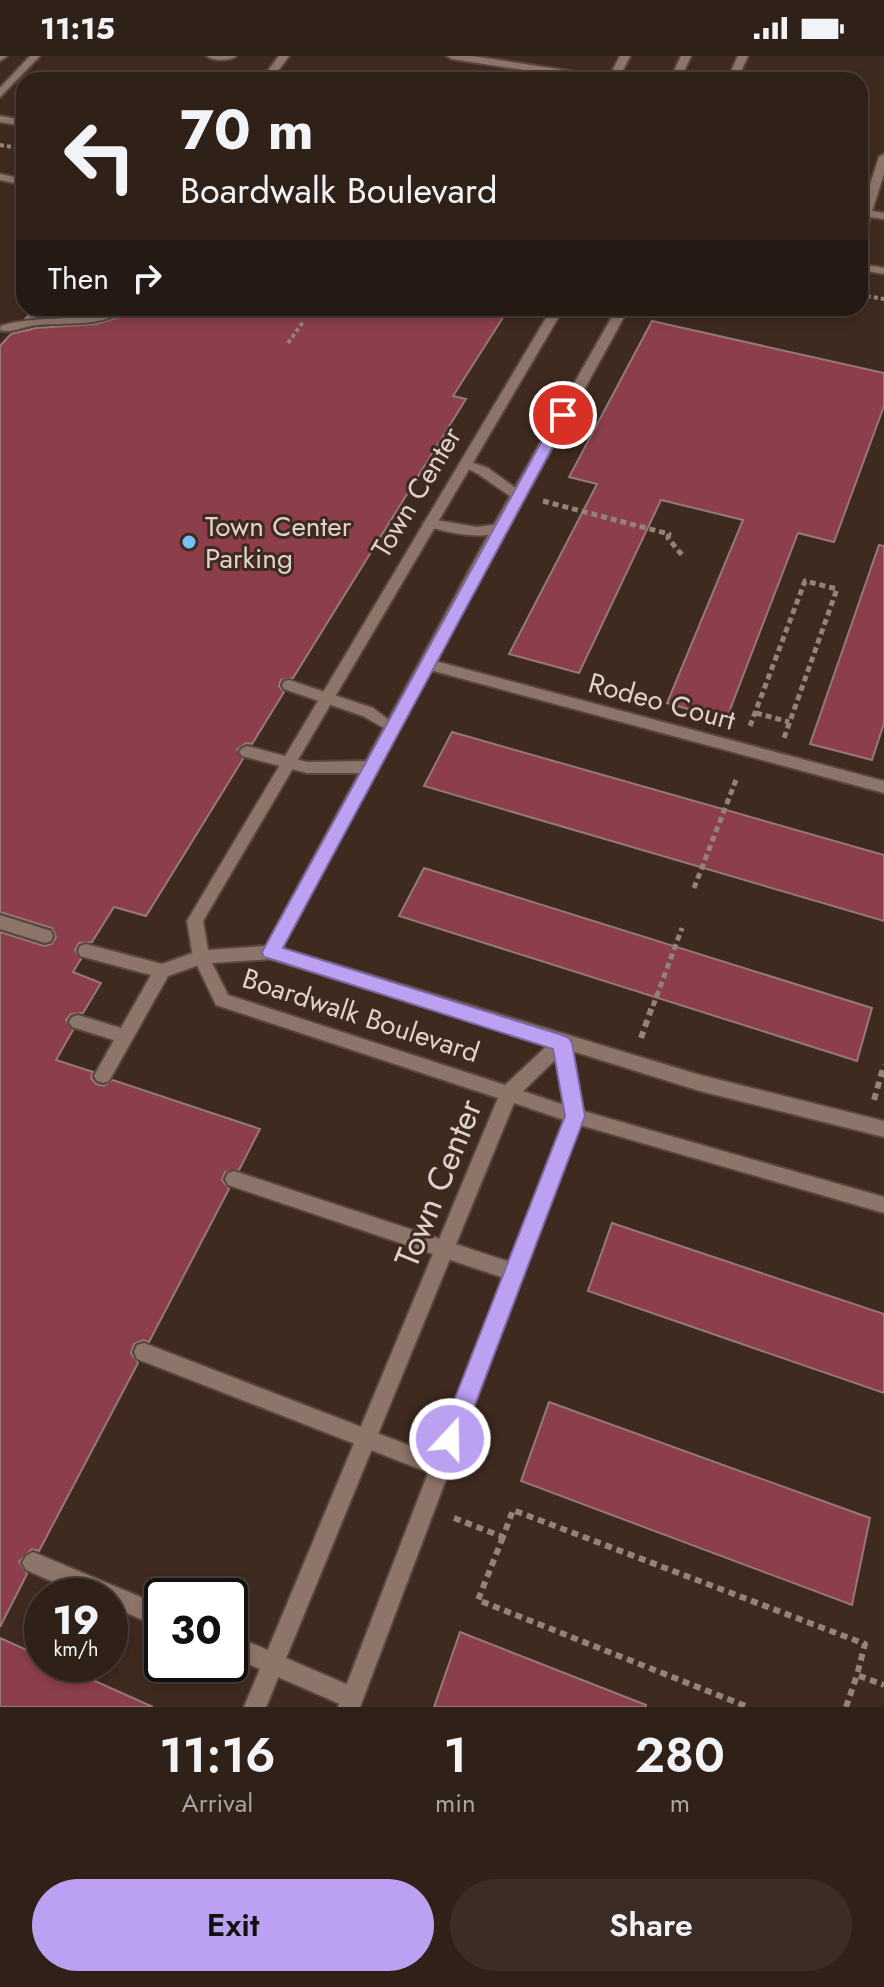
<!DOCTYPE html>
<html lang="en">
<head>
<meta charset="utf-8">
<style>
	body { margin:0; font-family:Jost,sans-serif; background:#3b2d25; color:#f1f3f6; height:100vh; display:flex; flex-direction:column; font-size:30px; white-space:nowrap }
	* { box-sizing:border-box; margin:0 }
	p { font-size:26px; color:#a7a3a2 }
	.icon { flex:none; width:44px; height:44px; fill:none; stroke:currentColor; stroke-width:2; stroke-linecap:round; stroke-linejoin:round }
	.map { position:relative; height:1651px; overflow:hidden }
	.panel { display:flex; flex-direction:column; background:#2f2018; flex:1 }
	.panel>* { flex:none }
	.guide { position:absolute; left:16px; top:16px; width:852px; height:244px; border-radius:24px; box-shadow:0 4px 12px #0003,0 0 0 2px #4a3e37; background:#2f2018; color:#f1f3f6; overflow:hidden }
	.speed { position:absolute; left:24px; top:1522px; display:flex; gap:16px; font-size:40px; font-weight:700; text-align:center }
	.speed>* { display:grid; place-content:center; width:104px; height:104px; border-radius:50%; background:#2f2018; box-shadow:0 4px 12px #0003,0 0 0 2px #4a3e37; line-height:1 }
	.speed small { font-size:20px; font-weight:400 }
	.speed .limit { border:4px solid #111; border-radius:12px; background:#fff; color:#111 }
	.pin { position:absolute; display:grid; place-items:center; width:68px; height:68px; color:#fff; margin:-34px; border:4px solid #fff; border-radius:50%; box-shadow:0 2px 8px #0007 }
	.me { position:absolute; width:88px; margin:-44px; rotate:21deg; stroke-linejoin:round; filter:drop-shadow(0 0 6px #0008) }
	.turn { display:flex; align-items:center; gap:28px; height:168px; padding:0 32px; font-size:36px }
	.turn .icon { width:104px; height:104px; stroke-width:2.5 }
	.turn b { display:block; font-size:56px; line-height:68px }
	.then { display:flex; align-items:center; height:76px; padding:0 32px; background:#0003; gap:16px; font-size:30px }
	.eta { display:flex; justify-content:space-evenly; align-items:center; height:136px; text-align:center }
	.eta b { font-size:48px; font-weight:600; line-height:56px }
	.cta { display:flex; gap:16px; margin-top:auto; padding:16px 32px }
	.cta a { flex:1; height:92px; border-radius:48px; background:#bca0f2; color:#111; font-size:32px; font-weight:600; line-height:92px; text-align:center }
	.cta a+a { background:#3b2d25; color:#f1f3f6 }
	.status { display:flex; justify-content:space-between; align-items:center; height:56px; padding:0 40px; background:#2f2018; direction:ltr }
	.status svg { height:22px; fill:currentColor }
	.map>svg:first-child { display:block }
	.building { fill:#8c3f4a; stroke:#94787a; stroke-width:2 }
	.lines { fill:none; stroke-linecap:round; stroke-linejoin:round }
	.service-casing { stroke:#59473f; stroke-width:4 }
	.minor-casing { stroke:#59473f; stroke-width:4 }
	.tertiary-casing { stroke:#59473f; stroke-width:4 }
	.path-far2 { stroke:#94837b; stroke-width:4; stroke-dasharray:4 3; stroke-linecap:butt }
	.path-far1 { stroke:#94837b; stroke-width:5; stroke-dasharray:6 4; stroke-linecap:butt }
	.path { stroke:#94837b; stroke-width:6; stroke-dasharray:7 5; stroke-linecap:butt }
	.service { fill:#8e7569; fill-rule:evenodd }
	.minor { fill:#8e7569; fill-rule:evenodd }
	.tertiary { fill:#8e7569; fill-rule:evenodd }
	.route { fill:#bca0f2; stroke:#7a689d; stroke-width:2 }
	.poi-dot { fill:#75c0f6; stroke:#3f2a20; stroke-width:3 }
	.labels { text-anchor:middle; stroke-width:6; stroke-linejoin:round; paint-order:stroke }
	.street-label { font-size:28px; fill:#dfd1cb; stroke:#3f2a20 }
	.poi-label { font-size:28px; fill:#dfd1cb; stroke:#3f2a20; text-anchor:start }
	.near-street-label { font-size:34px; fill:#dfd1cb; stroke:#3f2a20 }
</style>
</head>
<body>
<div class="status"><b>11:15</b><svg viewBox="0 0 49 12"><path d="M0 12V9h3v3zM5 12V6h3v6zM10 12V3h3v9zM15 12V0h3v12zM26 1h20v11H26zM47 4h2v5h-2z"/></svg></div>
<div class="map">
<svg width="884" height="1651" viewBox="0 0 884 1651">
	<rect width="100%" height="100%" fill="#3f2a20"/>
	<!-- building -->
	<g class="building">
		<path d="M 35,252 L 103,252 L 85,257 L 26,262 Z"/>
		<path d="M 131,252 L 470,252 L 504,260 L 453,340 L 466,343 L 293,622 L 281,624 L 279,630 L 284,636 L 252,688 L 246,687 L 237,694 L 243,703 L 146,860 L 114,851 L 92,886 L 79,887 L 75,894 L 81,903 L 73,916 L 101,927 L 83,957 L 71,958 L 66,964 L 73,974 L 56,1004 L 93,1016 L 91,1022 L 96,1028 L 104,1030 L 113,1024 L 260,1073 L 239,1114 L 225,1116 L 222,1124 L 229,1133 L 149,1286 L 143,1284 L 134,1288 L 131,1297 L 138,1307 L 39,1495 L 32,1493 L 19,1506 L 27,1518 L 0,1571 L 0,876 L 44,890 L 52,888 L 56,881 L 52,872 L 0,856 L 0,290 L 11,278 L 36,272 L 96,268 L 119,261 Z"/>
		<path d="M 652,265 L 884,317 L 884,350 L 834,486 L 798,477 L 726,664 L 667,647 L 743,464 L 661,444 L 579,617 L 509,598 L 597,428 L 569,421 Z"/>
		<path d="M 879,489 L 884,490 L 884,667 L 872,704 L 810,688 Z"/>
		<path d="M 452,676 L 884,799 L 884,865 L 424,730 Z"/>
		<path d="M 424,812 L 872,952 L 857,1005 L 399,860 Z"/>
		<path d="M 612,1167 L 884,1258 L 884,1337 L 588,1235 Z"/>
		<path d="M 549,1346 L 870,1462 L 852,1549 L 521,1425 Z"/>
		<path d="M 460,1576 L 646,1649 L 646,1651 L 434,1651 Z"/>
		<path d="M 0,1582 L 42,1601 L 42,1608 L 57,1608 L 153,1651 L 0,1651 Z"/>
	</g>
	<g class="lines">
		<defs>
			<g id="service">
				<path d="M 207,0 L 236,0 C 230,5 213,5 207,0 Z"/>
				<path d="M 279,0 L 289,0 L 271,24 L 261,24 Z"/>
				<path d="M 447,0 L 472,0 L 609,21 L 620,0 L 630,0 L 618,24 L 589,24 L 452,3 Z"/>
				<path d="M 884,98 L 884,118 L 872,155 L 884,157 L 884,163 L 870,161 L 866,178 L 860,181 L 860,159 L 879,101 Z"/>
				<path d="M 0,118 L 24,123 L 24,129 L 0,124 Z"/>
				<path d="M 112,252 L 128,252 C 103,272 66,266 36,269 C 25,270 10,278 0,274 L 1,270 C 37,258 78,268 112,252 Z"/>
				<path d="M 465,404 L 488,412 L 525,439 L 523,442 L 513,442 L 478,418 L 459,408 Z"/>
				<path d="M 430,463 L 477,471 L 499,468 L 506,472 C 486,487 448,476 425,470 L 423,467 Z"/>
				<path d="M 289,624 L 373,652 L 398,671 L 391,676 L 363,660 L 284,633 L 282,629 L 284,625 Z"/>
				<path d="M 247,690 L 307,706 L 369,705 L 377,711 L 369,717 L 307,717 L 242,700 L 239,696 L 242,692 Z"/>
				<path d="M 0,859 L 51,875 L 53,880 L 51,885 L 45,887 L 0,873 Z"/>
				<path d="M 86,888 L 162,908 L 201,894 L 207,896 L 209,901 L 207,906 L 168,920 L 109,1025 L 103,1027 L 97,1025 L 94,1020 L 114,984 L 72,971 L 69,966 L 72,961 L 78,959 L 121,972 L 151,919 L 80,900 L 78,895 L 80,890 Z"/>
				<path d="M 234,1115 L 513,1207 L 520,1210 L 522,1216 L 520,1222 L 513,1225 L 234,1131 L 228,1129 L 225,1123 L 228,1117 Z"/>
				<path d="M 144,1287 L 447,1404 L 450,1411 L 447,1418 L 440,1421 L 137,1303 L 134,1296 L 137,1289 Z"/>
				<path d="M 33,1496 L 162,1550 L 162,1572 L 110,1550 L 110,1540 L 86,1540 L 26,1514 L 22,1507 L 26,1500 Z"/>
				<path d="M 230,1578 L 360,1634 L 363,1642 L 360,1650 L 347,1651 L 230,1600 Z"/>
			</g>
			<g id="minor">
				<path d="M 0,0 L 7,0 L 0,5 Z"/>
				<path d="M 30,0 L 40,0 L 0,41 L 0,32 Z"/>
				<path d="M 552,252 L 564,252 L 203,865 L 208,894 L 266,890 L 492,472 L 617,252 L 629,252 L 435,605 L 884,725 L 884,737 L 430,614 L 281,892 L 700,1019 L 884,1065 L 884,1081 L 700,1035 L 572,995 L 583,1055 L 884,1141 L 884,1157 L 580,1069 L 360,1651 L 338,1651 L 564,1064 L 514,1047 L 266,1651 L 244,1651 L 498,1042 L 216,949 L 193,901 L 187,865 ZM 271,903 L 549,988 L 505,1029 L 228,939 L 212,907 ZM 556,1003 L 564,1049 L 523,1035 Z"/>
			</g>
			<g id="tertiary">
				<path d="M 681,0 L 691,0 L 680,24 L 670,24 Z"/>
				<path d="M 738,0 L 748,0 L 737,24 L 727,24 Z"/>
				<path d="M 0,60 L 24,64 L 24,70 L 0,66 Z"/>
				<path d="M 860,208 L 884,212 L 884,218 L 860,214 Z"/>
			</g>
		</defs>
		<!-- service casing -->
		<use href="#service" class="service-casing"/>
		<!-- minor casing -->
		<use href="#minor" class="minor-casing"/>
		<!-- tertiary casing -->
		<use href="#tertiary" class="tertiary-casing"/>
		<!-- path-far2 -->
		<g class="path-far2">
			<path d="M 0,89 L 24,93"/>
			<path d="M 860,239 L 884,243"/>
			<path d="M 288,287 L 303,266"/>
		</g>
		<!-- path-far1 -->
		<g class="path-far1">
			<path d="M 543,445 L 669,478 L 668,482 L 682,499"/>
			<path d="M 756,657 L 789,666"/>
			<path d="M 750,670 L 805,525 L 837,533 L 784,682"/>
			<path d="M 694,832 L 736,724"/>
			<path d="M 653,950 L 682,872"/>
		</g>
		<!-- path -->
		<g class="path">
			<path d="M 641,982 L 653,948"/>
			<path d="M 874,1044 L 884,1009"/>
			<path d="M 454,1462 L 503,1481 L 513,1454 L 865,1588 L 857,1619 L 884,1629"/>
			<path d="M 503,1481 L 478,1544 L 748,1651"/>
			<path d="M 846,1651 L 857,1619"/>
		</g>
		<!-- service -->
		<use href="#service" class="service"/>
		<!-- minor -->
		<use href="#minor" class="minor"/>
		<!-- tertiary -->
		<use href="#tertiary" class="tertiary"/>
	</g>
	<!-- route -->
	<path class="route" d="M 563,355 L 570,359 L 283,892 L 562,979 L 569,982 L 572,987 L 585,1060 L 462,1383 L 458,1391 L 450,1395 L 442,1391 L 439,1383 L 565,1060 L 553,993 L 271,903 L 264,901 L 262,896 L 556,359 Z"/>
	<!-- markers -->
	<circle class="poi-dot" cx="189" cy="486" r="8"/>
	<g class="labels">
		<!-- street labels -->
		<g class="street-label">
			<text transform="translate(416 436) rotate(-59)" y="10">Town Center</text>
			<text transform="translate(662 645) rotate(15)" y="10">Rodeo Court</text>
			<text transform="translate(361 959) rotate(18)" y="10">Boardwalk Boulevard</text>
		</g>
		<!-- poi labels -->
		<g class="poi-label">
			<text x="205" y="480">Town Center<tspan x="205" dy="32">Parking</tspan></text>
		</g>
		<!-- near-street labels -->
		<g class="near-street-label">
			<text transform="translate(438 1127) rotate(-68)" y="12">Town Center</text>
		</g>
	</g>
</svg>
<div class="speed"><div>19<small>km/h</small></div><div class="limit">30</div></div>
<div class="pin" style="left:563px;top:359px;background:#d93025"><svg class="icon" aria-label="arrive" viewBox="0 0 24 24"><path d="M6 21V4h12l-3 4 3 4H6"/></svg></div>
<svg class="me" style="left:450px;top:1383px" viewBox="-20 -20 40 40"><circle r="17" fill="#bca0f2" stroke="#fff" stroke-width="3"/><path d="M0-11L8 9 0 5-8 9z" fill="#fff"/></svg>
<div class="guide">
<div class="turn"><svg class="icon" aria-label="left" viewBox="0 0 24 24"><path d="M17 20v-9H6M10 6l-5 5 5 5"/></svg><div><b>70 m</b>Boardwalk Boulevard</div></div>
<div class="then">Then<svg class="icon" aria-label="right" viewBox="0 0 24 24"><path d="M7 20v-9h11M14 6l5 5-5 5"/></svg></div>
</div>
</div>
<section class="panel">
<div class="eta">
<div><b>11:16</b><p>Arrival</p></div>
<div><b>1</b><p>min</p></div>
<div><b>280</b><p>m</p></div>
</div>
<div class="cta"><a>Exit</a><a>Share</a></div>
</section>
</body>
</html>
